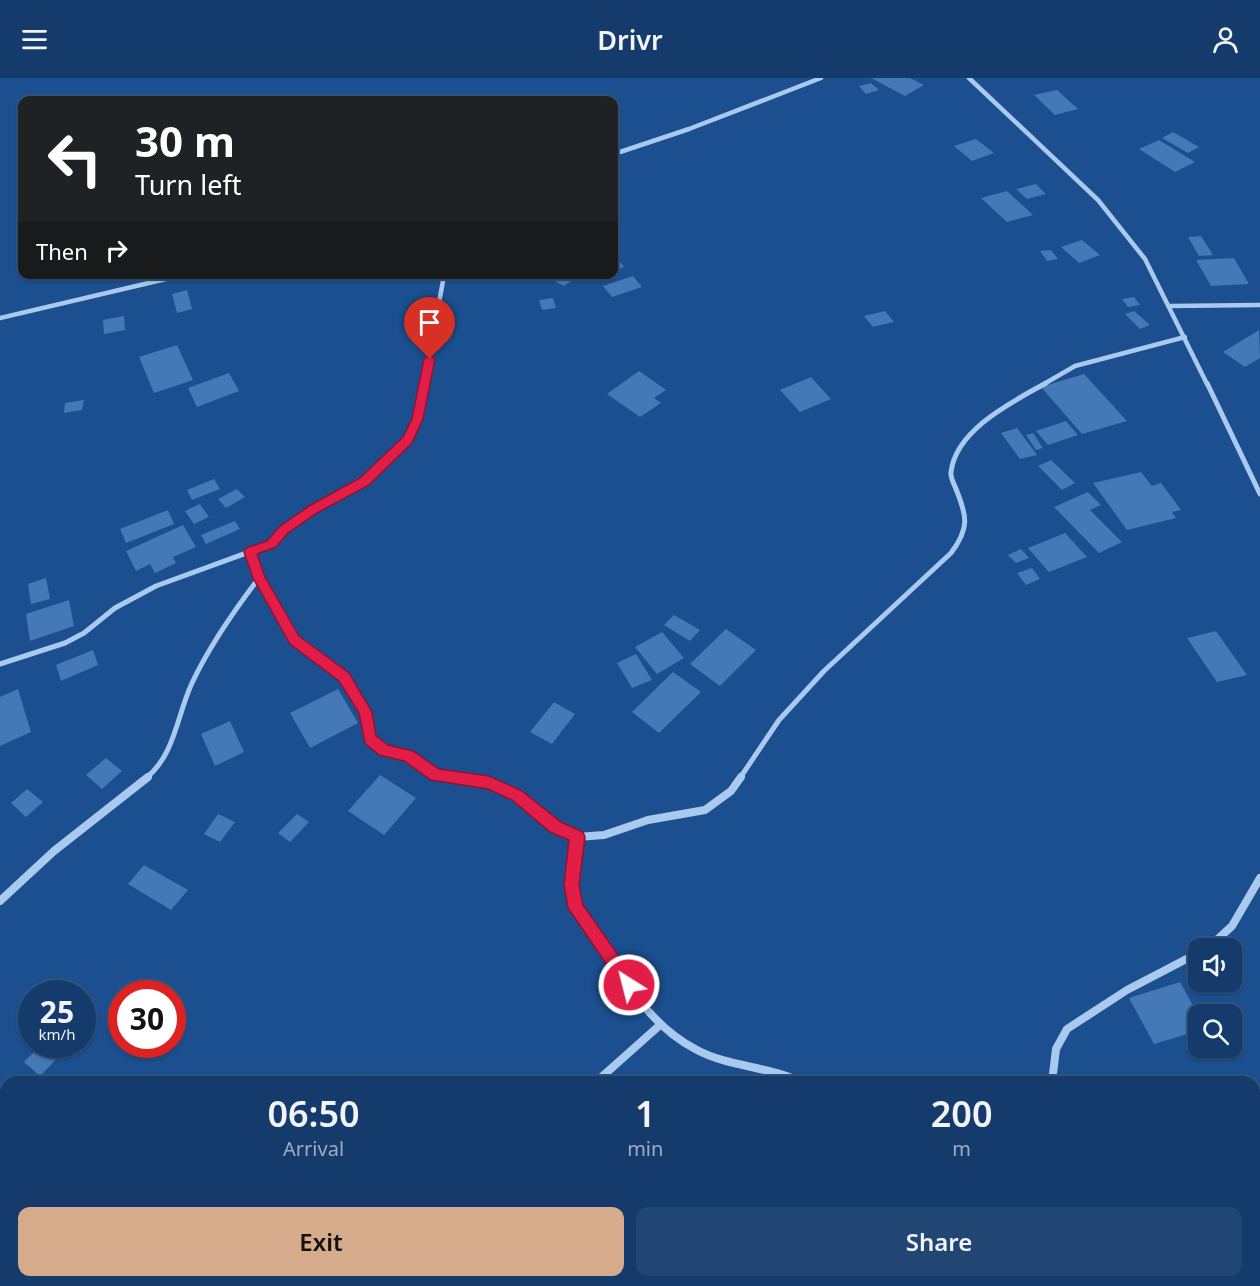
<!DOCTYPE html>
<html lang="en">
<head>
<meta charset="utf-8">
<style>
	body { margin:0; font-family:"Noto Sans",sans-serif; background:#214673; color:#f1f3f6; height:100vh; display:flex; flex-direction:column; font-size:22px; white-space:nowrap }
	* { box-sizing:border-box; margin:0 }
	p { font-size:20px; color:#9dadc1 }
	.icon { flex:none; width:33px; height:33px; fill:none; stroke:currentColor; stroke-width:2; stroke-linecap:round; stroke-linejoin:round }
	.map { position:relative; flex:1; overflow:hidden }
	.details { position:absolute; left:0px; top:998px; width:1260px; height:212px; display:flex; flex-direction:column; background:#143b6b; border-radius:18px 18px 0 0; box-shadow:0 2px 4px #0004,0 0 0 2px #33557e }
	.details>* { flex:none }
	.banner { position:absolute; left:18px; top:18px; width:600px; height:183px; border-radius:12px; box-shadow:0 2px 4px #0004,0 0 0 2px #33557e; background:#202124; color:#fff; overflow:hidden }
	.buttons { position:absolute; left:1188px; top:860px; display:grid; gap:12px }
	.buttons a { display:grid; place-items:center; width:54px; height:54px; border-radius:12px; background:#143b6b; box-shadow:0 2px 4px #0004,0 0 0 2px #33557e; font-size:30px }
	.speed { position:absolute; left:18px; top:902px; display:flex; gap:12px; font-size:30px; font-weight:700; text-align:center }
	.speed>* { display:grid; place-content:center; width:78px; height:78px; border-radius:50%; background:#143b6b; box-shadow:0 2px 4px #0004,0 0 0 2px #33557e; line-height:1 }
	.speed small { font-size:15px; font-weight:400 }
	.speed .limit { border:9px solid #d22; background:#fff; color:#111 }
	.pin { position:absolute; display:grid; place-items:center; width:51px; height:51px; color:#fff; margin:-62px -26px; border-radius:50% 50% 50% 0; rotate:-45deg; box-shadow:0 0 6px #0007 }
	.pin .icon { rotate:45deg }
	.me { position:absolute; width:66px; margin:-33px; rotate:324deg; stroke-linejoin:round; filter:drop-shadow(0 0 4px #0008) }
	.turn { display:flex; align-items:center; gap:21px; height:126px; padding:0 18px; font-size:27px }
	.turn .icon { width:78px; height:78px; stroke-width:2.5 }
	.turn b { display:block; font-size:42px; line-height:51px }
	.then { display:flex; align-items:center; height:57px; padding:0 18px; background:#0003; gap:12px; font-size:22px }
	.eta { display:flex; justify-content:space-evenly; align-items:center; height:102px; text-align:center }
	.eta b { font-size:36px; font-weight:600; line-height:42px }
	.cta { display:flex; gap:12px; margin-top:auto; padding:12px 18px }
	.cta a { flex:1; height:69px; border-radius:12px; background:#d6ab8b; color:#111; font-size:24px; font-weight:600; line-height:69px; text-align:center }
	.cta a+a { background:#214673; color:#f1f3f6 }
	header { display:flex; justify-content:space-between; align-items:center; height:78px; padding:0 18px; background:#143b6b; font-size:27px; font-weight:600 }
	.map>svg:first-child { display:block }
	.building { fill:#4478b7 }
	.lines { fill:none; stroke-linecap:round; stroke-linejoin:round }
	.street-far2 { stroke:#a9c9ee; stroke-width:4.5 }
	.street-far1 { stroke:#a9c9ee; stroke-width:5 }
	.street { stroke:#a9c9ee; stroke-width:8 }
	.route { fill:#e11d48; stroke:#92132f; stroke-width:1.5 }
</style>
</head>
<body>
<header><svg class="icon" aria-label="menu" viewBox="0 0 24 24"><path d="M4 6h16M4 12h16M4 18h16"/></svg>Drivr<svg class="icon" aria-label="person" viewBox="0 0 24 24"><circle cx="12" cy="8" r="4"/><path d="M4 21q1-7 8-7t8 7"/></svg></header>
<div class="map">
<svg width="1260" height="1208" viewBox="0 0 1260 1208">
	<rect width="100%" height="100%" fill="#1b4f8f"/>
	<!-- building -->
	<g class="building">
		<path d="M 871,0 L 910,0 L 924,7 L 905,18 Z"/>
		<path d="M 871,5 L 879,12 L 866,16 L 859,8 Z"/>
		<path d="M 1057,12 L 1078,31 L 1055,37 L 1034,17 Z"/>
		<path d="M 1173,54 L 1199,69 L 1188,75 L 1162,60 Z"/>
		<path d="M 976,61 L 994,75 L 972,83 L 954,68 Z"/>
		<path d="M 1159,62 L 1195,84 L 1175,94 L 1139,71 Z"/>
		<path d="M 1036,106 L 1046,116 L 1027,121 L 1016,111 Z"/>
		<path d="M 1007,113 L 1033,137 L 1007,144 L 981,120 Z"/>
		<path d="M 1201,158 L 1213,177 L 1199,178 L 1188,159 Z"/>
		<path d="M 1082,162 L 1100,177 L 1079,185 L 1061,169 Z"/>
		<path d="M 1051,172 L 1058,181 L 1047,183 L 1040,173 Z"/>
		<path d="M 614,176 L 624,189 L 614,193 Z"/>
		<path d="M 1234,180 L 1249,206 L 1211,208 L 1196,182 Z"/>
		<path d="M 554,196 L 567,196 L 574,201 L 564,208 L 549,200 Z"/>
		<path d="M 633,198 L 642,209 L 612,219 L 603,208 Z"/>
		<path d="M 187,212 L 192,231 L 177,235 L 172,216 Z"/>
		<path d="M 1134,219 L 1140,227 L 1128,229 L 1122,221 Z"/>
		<path d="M 553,220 L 556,230 L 542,232 L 539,222 Z"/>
		<path d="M 885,233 L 894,244 L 873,249 L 864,238 Z"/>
		<path d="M 1134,233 L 1150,247 L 1140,251 L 1125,236 Z"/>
		<path d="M 124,238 L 125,252 L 104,256 L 103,242 Z"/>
		<path d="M 1259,252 L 1260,280 L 1245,289 L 1223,274 Z"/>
		<path d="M 177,267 L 193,302 L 154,315 L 139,279 Z"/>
		<path d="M 639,293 L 666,312 L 654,320 L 661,325 L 640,339 L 607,316 Z"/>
		<path d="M 229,295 L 239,313 L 197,329 L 188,310 Z"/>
		<path d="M 1084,296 L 1127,343 L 1082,356 L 1041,309 Z"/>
		<path d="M 811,299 L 831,321 L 800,334 L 780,312 Z"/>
		<path d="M 84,322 L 82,332 L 64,335 L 65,325 Z"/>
		<path d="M 1066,343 L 1078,357 L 1048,367 L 1036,353 Z"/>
		<path d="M 1017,350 L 1037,377 L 1020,381 L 1001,355 Z"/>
		<path d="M 1033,355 L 1043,370 L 1036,372 L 1026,357 Z"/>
		<path d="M 1051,382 L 1075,405 L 1062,412 L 1038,388 Z"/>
		<path d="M 1141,394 L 1152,408 L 1161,405 L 1181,432 L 1172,434 L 1176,440 L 1127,452 L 1093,405 Z"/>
		<path d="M 214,401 L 220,411 L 192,422 L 187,412 Z"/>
		<path d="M 237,411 L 245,419 L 226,430 L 218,421 Z"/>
		<path d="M 1088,414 L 1101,427 L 1090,432 L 1122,464 L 1099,475 L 1054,429 Z"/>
		<path d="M 200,426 L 209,439 L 194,446 L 185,433 Z"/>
		<path d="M 168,432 L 174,446 L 126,465 L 120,451 Z"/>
		<path d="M 235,443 L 240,451 L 206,466 L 201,457 Z"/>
		<path d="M 183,447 L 196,469 L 173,479 L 176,485 L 155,495 L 150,486 L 136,493 L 126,473 Z"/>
		<path d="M 1065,455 L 1087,479 L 1049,494 L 1028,470 Z"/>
		<path d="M 1021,471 L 1029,480 L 1016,485 L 1008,477 Z"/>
		<path d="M 1032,490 L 1040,501 L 1026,507 L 1017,495 Z"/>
		<path d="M 46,500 L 50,521 L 31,526 L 28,506 Z"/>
		<path d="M 69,522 L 74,548 L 30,563 L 26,536 Z"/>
		<path d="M 674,537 L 700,552 L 690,563 L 664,547 Z"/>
		<path d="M 726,551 L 756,572 L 720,608 L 690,586 Z"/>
		<path d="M 1216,553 L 1247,597 L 1217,604 L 1187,560 Z"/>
		<path d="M 662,554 L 684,580 L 657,596 L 635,569 Z"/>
		<path d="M 93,572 L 98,587 L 61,603 L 56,587 Z"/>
		<path d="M 636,576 L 652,602 L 632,610 L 617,585 Z"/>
		<path d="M 673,594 L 701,614 L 659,655 L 632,634 Z"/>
		<path d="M 18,611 L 31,654 L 0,668 L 0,619 Z"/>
		<path d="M 338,611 L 358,645 L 310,670 L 290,635 Z"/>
		<path d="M 554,624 L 575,636 L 552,666 L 530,654 Z"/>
		<path d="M 230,643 L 244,674 L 215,688 L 201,656 Z"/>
		<path d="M 106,680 L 122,693 L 102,711 L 86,697 Z"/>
		<path d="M 380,697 L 416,720 L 384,757 L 348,733 Z"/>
		<path d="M 27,711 L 43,724 L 26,739 L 11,725 Z"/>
		<path d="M 218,736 L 235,744 L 220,764 L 204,756 Z"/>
		<path d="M 297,736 L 309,744 L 290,764 L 278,755 Z"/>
		<path d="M 144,787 L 188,812 L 171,832 L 128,806 Z"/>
		<path d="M 1180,904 L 1198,937 L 1198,953 L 1154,966 L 1129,920 Z"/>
		<path d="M 42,966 L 71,966 L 40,998 L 24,984 Z"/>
	</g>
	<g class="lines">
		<!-- street-far2 -->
		<g class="street-far2">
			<path d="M 969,0 L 1098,122 L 1145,181 L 1207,306"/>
			<path d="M 614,76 L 689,51 L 821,0"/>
			<path d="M 1170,228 L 1260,227"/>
			<path d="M 0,240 L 187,196"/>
			<path d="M 424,306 L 443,203 L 442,196"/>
			<path d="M 1044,306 L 1075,288 L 1185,259"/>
		</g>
		<!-- street-far1 -->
		<g class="street-far1">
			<path d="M 1207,305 L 1260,416"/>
			<path d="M 250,474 L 259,500 L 295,562 L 344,599 L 365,634 L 370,661 L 384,672 L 408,677 L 436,697 L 456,700"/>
			<path d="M 0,586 L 65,565 L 84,555 L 115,530 L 156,508 L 271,466 C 313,421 397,404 418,341 C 422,330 422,316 425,305"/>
			<path d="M 146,700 C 175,677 177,637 192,605 C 210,567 233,534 259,500"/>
			<path d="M 740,700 L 779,642 L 824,593 L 951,475 C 970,450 967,438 956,411 C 954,406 950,399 951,394 C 956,351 1014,323 1046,305"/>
		</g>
		<!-- street -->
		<g class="street">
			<path d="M 447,699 L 489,705 L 517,718 L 555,749 L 577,759 L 604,757 L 648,742 L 705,732 L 731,713 L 741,699"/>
			<path d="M 577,759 C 575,782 570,804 575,827 C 579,840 593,854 600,865 C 629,907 650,948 697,972 C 729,989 768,988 801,1004"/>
			<path d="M 0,823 L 54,773 L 148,699"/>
			<path d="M 1208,870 L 1232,848 L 1260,800"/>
			<path d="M 596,1004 L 660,947"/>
			<path d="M 1052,1004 L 1056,971 L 1067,951 L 1127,912 L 1198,875"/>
			<path d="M 487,1203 L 494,1208"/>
			<path d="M 420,1208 L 426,1203"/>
		</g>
	</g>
	<!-- route -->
	<path class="route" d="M 430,277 L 435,281 L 423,341 L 412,365 L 369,407 L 317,435 L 288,455 L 276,469 L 257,476 L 265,499 L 299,558 L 349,595 L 372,634 L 376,658 L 388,667 L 413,673 L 439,691 L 489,698 L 522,713 L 561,744 L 583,754 L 585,759 L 579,807 L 583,827 L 635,901 L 637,907 L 635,912 L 629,915 L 624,912 L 568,830 L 564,807 L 569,762 L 550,754 L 512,722 L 488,711 L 431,702 L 404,683 L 379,677 L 365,665 L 359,635 L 339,603 L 290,566 L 253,500 L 244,474 L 246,470 L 267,463 L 279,449 L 309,428 L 360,400 L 403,359 L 412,341 L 424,281 Z"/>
</svg>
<div class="buttons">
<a><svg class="icon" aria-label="sound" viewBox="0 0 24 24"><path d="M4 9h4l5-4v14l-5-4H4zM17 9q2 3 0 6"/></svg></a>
<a><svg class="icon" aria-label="search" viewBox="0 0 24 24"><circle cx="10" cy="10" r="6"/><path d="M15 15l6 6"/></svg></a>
</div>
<div class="speed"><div>25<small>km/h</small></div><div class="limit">30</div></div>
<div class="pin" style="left:430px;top:281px;background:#d93025"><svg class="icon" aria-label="arrive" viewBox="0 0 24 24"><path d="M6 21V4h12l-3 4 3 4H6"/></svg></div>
<svg class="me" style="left:629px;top:907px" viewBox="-20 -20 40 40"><circle r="17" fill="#e11d48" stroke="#fff" stroke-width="3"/><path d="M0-11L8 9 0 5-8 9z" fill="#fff"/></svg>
<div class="banner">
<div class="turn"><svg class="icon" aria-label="left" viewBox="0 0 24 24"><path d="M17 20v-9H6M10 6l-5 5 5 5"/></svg><div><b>30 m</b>Turn left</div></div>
<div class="then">Then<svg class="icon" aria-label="right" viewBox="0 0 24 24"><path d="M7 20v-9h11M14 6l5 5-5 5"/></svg></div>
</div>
<section class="details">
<div class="eta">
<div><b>06:50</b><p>Arrival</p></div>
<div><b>1</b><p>min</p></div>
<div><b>200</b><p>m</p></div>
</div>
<div class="cta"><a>Exit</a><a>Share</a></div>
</section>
</div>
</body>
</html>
